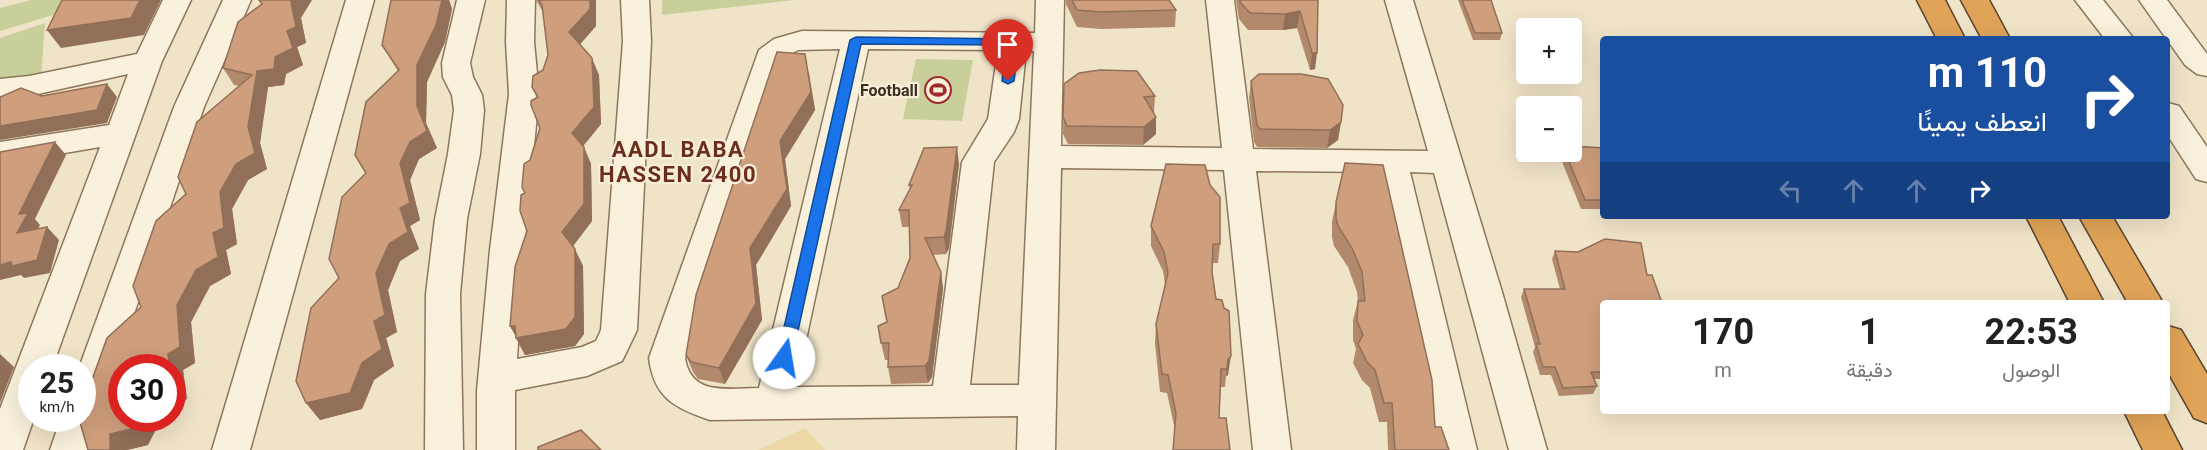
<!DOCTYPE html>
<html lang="ar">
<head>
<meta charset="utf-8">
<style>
	body { margin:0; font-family:Georgia,Vazirmatn,serif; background:#f2f2f2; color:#222; direction:rtl; height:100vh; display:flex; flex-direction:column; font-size:22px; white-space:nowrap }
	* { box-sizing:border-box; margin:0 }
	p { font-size:20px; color:#767676 }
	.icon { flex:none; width:33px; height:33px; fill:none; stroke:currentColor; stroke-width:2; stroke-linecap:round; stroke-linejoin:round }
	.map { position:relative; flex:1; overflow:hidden; direction:ltr }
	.drawer { position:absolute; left:1600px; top:300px; width:570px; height:114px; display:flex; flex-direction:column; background:#fff; border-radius:6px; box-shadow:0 6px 24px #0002; direction:rtl }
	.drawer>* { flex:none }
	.hud { position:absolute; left:1600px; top:36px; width:570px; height:183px; border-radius:6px; box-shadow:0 6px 24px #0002; direction:rtl; background:#1a4fa0; color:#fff; overflow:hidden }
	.fabs { position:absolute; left:1516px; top:18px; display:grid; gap:12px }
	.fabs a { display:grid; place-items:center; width:66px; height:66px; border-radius:6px; background:#fff; box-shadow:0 6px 24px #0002; font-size:30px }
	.speed { position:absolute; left:18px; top:354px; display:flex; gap:12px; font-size:30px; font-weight:700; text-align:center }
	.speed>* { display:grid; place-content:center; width:78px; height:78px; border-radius:50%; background:#fff; box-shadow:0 6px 24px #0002; line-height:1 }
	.speed small { font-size:15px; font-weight:400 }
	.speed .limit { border:9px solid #d22; background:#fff; color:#111 }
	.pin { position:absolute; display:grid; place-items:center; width:51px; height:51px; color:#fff; margin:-62px -26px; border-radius:50% 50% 50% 0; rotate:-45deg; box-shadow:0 0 6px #0007 }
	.pin .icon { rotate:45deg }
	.me { position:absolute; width:66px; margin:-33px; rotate:13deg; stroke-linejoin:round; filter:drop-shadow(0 0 4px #0008) }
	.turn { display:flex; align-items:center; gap:21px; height:126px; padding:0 24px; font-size:27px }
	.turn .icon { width:78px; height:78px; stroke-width:2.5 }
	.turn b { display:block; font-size:42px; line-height:51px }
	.lanes { display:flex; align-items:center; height:57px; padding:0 24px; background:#0003; justify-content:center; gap:30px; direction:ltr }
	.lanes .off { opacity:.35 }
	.eta { display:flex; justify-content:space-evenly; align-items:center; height:102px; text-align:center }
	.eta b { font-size:36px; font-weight:700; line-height:42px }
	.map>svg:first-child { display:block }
	.green { fill:#c9cf9b }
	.sand { fill:#ecd9a5 }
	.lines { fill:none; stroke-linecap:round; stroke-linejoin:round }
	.minor-casing { stroke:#8d765c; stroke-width:3 }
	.highway-casing { stroke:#5b4430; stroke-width:3 }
	.minor { fill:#faf1dc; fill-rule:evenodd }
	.highway { fill:#e0a458; fill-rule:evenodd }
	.wall { fill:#b2896c }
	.shaded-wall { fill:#916f58 }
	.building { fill:#cf9f7d; stroke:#916f58; stroke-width:1.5 }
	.route { fill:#1a73e8; stroke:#114b97; stroke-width:1.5 }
	.labels { text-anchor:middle; stroke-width:4.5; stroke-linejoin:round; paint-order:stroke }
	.poi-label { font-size:16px; font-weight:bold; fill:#3d2e20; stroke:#f7eed8; text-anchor:end }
	.district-label { font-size:22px; font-weight:bold; letter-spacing:1.5px; fill:#6b2e1e; stroke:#f7eed8 }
</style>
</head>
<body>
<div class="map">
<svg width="2207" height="450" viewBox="0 0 2207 450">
	<rect width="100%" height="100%" fill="#f0e4c8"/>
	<!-- green -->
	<g class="green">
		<path d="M 31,0 L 77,0 L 80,7 L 0,31 L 0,8 Z"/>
		<path d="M 662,0 L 794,0 L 662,15 Z"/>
		<path d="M 45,23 L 41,78 L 0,84 L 0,38 Z"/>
		<path d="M 916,59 L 973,60 L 962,121 L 903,119 Z"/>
	</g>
	<!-- sand -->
	<path class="sand" d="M 805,428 L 825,450 L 758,450 Z"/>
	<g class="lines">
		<defs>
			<g id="minor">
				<path d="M 163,0 L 191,0 L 162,61 L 52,368 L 32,368 L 32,418 L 34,418 L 23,450 L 0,450 L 0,409 L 100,147 L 0,164 L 0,142 L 109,125 L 128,74 L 29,96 L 0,99 L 0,79 L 29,76 L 137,54 Z"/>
				<path d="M 223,0 L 251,0 L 204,107 L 88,450 L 50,450 L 61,418 L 82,418 L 82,368 L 79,368 L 174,107 Z"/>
				<path d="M 346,0 L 374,0 L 250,450 L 212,450 Z"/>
				<path d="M 457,0 L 485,0 L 470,63 L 473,77 L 482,95 L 484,110 L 480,154 L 467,219 L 460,294 L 463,450 L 425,450 L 426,294 L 435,219 L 448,154 L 454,110 L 452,95 L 443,77 L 442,63 Z"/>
				<path d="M 507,0 L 535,0 L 534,42 L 539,94 L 524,250 L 517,359 L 582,347 L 596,341 L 601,330 L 623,41 L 621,0 L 649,0 L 651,41 L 637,330 L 622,361 L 587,376 L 515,390 L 515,450 L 477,450 L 477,391 L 490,250 L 509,94 L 506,42 Z"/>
				<path d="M 1036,0 L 1064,0 L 1061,146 L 1222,148 L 1206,0 L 1234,0 L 1253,149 L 1428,151 L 1385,0 L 1413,0 L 1502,292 L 1547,450 L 1509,450 L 1434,173 L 1410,172 L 1477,450 L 1439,450 L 1378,172 L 1256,171 L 1291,450 L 1253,450 L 1224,170 L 1061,168 L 1055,450 L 1017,450 L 1018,416 L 710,420 C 675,408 654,398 649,358 L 759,50 L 774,39 L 802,31 L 1035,33 ZM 840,49 L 759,388 C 729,388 691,397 685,358 L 782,59 L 798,50 ZM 868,49 L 998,50 L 988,119 L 962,162 L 933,386 L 796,387 ZM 1026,51 L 1034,51 L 1019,385 L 970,385 L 994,162 L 1014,132 L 1019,119 Z"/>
				<path d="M 2075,0 L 2103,0 L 2134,39 L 2105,39 Z"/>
				<path d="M 2139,0 L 2167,0 L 2207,54 L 2207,76 L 2197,74 L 2185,65 Z"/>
				<path d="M 2168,103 L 2179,106 L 2207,147 L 2207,182 L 2196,179 L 2168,136 Z"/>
			</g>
			<g id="highway">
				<path d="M 1917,0 L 1945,0 L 1965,39 L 1937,39 Z"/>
				<path d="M 1961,0 L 1989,0 L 2010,39 L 1982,39 Z"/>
				<path d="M 2026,216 L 2058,216 L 2104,303 L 2070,303 Z"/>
				<path d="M 2079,216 L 2112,216 L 2163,303 L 2128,303 Z"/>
				<path d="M 2168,326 L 2181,330 L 2207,374 L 2207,423 L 2194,418 L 2168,372 Z"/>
				<path d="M 2124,411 L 2162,411 L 2182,450 L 2143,450 Z"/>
			</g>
		</defs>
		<!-- minor casing -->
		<use href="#minor" class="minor-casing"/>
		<!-- highway casing -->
		<use href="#highway" class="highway-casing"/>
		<!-- minor -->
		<use href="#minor" class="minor"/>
		<!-- highway -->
		<use href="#highway" class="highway"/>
	</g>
	<!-- wall -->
	<g class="wall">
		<path d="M 392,0 L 449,0 L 452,9 L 445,42 L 427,82 L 426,123 L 437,148 L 419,159 L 410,180 L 420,220 L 410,226 L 419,249 L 400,261 L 388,290 L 397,332 L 386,338 L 394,366 L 374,380 L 362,409 L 320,420 L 306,403 L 366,173 L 398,71 L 382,45 Z"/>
		<path d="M 536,0 L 596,0 L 596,26 L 580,44 L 599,75 L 601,124 L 583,146 L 591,164 L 592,221 L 573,246 L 583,266 L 584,334 L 575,346 L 525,355 L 516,338 L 515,335 L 510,326 L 527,231 L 525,193 L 530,160 L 540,128 L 537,98 L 532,87 L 543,70 L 548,55 L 543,12 Z"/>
		<path d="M 1066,0 L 1169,0 L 1176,10 L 1175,27 L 1101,29 L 1077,27 L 1066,4 Z"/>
		<path d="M 1236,0 L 1318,0 L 1315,69 L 1310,70 L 1297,28 L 1283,30 L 1248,30 L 1239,19 Z"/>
		<path d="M 1458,0 L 1491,0 L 1502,33 L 1500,40 L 1473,40 Z"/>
		<path d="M 301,18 L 306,43 L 297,47 L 303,65 L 286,74 L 284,85 L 268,87 L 260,143 L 267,169 L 248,180 L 232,209 L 237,244 L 226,250 L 231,274 L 210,286 L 191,322 L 195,363 L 183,370 L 187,399 L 172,368 L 148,445 L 127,450 L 88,450 L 141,307 L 186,194 L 240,86 L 234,85 L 223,68 Z"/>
		<path d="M 809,72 L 815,110 L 785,159 L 791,206 L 756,265 L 762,320 L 725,384 L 698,379 L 693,372 L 686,355 Z"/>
		<path d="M 1251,81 L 1341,122 L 1338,140 L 1327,148 L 1257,147 L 1254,142 L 1249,98 Z"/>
		<path d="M 1064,84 L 1155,96 L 1154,113 L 1156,134 L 1143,145 L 1068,144 L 1063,134 Z"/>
		<path d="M 1604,148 L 1604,209 L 1581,209 L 1559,154 L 1560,152 L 1572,152 Z"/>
		<path d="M 959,164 L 949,248 L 946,254 L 932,255 L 941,272 L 943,289 L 932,377 L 928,383 L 891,384 L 888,367 L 888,360 L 885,360 L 881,343 L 898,288 L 910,258 L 909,227 L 902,227 L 899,210 L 910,189 L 909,185 Z"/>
		<path d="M 1336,202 L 1435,427 L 1449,450 L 1388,450 L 1387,422 L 1379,422 L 1370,388 L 1362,380 L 1353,363 L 1356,349 L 1353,340 L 1353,320 L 1358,301 L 1357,292 L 1348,267 L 1334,246 L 1332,237 L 1332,222 Z"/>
		<path d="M 1151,226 L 1220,244 L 1218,263 L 1212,263 L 1212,272 L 1228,375 L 1226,376 L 1225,387 L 1220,387 L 1219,418 L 1175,430 L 1167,393 L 1160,392 L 1155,343 L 1156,324 L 1165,284 L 1163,271 L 1151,246 Z"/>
		<path d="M 1555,251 L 1647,275 L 1604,303 L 1604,379 L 1594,379 L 1597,386 L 1593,394 L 1559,396 L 1551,375 L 1540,375 L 1533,352 L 1535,347 L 1521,297 L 1524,289 L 1560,289 L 1552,259 Z"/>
	</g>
	<!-- shaded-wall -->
	<g class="shaded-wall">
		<path d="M 140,0 L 161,0 L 144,35 L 61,48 L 47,30 Z"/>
		<path d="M 293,0 L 312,0 L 301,18 L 306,43 L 297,47 L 303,65 L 286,74 L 284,85 L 268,87 L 260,143 L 267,169 L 248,180 L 232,209 L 237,244 L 226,250 L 231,274 L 210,286 L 191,322 L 195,363 L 183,370 L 187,399 L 172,408 L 172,368 L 170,368 L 168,354 L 177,305 L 220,192 L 248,127 L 257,71 L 275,57 L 287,31 L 291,2 Z"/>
		<path d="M 442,0 L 449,0 L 452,9 L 445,42 L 427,82 L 426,123 L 437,148 L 419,159 L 410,180 L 420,220 L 410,226 L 419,249 L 400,261 L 388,290 L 397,332 L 386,338 L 394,366 L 374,380 L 362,409 L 320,420 L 306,403 L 374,321 L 376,273 L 400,208 L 400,163 L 417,106 L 417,65 Z"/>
		<path d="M 590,0 L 596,0 L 596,26 L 576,49 L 569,32 Z"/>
		<path d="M 1300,11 L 1297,28 L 1283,30 L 1285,14 Z"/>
		<path d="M 1312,53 L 1317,53 L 1315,69 L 1310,70 Z"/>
		<path d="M 805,54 L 815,110 L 785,159 L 791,206 L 756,265 L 762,320 L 725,384 L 719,368 L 750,248 Z"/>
		<path d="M 592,58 L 599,75 L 601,124 L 580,150 L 572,133 Z"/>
		<path d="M 107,84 L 117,97 L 107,123 L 0,140 L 0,126 Z"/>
		<path d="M 1156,117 L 1156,134 L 1143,145 L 1144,127 Z"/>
		<path d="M 1341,122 L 1338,140 L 1327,148 L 1330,130 Z"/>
		<path d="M 55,142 L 66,155 L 35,219 L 40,225 L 30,245 L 17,233 L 19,214 Z"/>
		<path d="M 584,147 L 591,164 L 592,221 L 570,250 L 562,232 Z"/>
		<path d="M 957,147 L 959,164 L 949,248 L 946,254 L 944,237 Z"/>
		<path d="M 47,227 L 59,240 L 50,273 L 24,278 L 21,275 L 0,280 L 0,265 Z"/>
		<path d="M 575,249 L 583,266 L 584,334 L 575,346 L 525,355 L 516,338 L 517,338 L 510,326 Z"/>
		<path d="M 941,272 L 943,289 L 932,377 L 928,383 L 925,366 Z"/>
		<path d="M 0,354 L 14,367 L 0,403 Z"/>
		<path d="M 1231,356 L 1228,375 L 1226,376 L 1228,359 Z"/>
		<path d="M 137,418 L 162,418 L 148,445 L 127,450 L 110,450 L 110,434 Z"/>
	</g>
	<!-- building -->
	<g class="building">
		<path d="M 62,0 L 140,0 L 131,18 L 47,30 Z"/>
		<path d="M 259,0 L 293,0 L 291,2 L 296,27 L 287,31 L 293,48 L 275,57 L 274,69 L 257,71 L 248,127 L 255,153 L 236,164 L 220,192 L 224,228 L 213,233 L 218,257 L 196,270 L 177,305 L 180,347 L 168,354 L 170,368 L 122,368 L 122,418 L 137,418 L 131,429 L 110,434 L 110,450 L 88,450 L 79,419 L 82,418 L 82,408 L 107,338 L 141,307 L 133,286 L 156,221 L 186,194 L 178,177 L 197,122 L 252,75 L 223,68 L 238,22 L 262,4 Z"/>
		<path d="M 391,0 L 442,0 L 436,25 L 417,65 L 417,106 L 427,131 L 410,142 L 400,163 L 410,203 L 400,208 L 408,232 L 389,244 L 376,273 L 385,315 L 374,321 L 382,349 L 362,363 L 350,393 L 306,403 L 296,381 L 311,308 L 339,278 L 329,259 L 342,197 L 366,173 L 355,155 L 366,102 L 399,70 L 382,45 Z"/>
		<path d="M 539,0 L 590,0 L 590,9 L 569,32 L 592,58 L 594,107 L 572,133 L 584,147 L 584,204 L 562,232 L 575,249 L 575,317 L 566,329 L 516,338 L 515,326 L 510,326 L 515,267 L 527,231 L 520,211 L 521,195 L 525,193 L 522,187 L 524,164 L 530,160 L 540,128 L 531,105 L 531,101 L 538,97 L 532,87 L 533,76 L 543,70 L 548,55 L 542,5 Z"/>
		<path d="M 1072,0 L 1169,0 L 1176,10 L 1101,12 L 1077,10 Z"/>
		<path d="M 1240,0 L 1318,0 L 1317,53 L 1312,53 L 1300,11 L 1285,14 L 1250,13 L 1240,2 Z"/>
		<path d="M 1462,0 L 1491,0 L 1502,33 L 1475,33 Z"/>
		<path d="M 777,52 L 805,54 L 811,92 L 780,141 L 787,189 L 750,248 L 756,303 L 719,368 L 691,362 L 686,355 L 696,295 Z"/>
		<path d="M 1100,70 L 1137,71 L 1155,96 L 1144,97 L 1156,117 L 1144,127 L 1067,126 L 1063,117 L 1064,84 L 1079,73 Z"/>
		<path d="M 1259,74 L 1301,74 L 1328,79 L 1343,105 L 1341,122 L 1330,130 L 1260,129 L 1257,125 L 1251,81 Z"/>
		<path d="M 107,84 L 97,110 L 0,126 L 0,97 L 21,88 L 42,96 Z"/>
		<path d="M 55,142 L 19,214 L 28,213 L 17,233 L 47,227 L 37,260 L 12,266 L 11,262 L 0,265 L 0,152 Z"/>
		<path d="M 1572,146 L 1604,148 L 1604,200 L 1585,200 L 1565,152 L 1572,152 Z"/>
		<path d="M 957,147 L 946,231 L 944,237 L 925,238 L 941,272 L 929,361 L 925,366 L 888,367 L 889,343 L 881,343 L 878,326 L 887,322 L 882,296 L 898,288 L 910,258 L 909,210 L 899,210 L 912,185 L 909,185 L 924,148 Z"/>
		<path d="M 1345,163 L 1383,165 L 1432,380 L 1435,427 L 1441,427 L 1449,450 L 1395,450 L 1392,403 L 1384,403 L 1375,370 L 1367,362 L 1358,344 L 1363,335 L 1357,321 L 1358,301 L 1365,301 L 1362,272 L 1352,248 L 1338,226 L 1336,218 L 1336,202 Z"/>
		<path d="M 1166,164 L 1205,165 L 1210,185 L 1220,197 L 1220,244 L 1213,244 L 1212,272 L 1216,299 L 1222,300 L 1224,308 L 1229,311 L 1231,356 L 1228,359 L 1227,369 L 1221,369 L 1219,418 L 1226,418 L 1230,450 L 1173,450 L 1176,413 L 1168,375 L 1162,374 L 1156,324 L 1168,273 L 1164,252 L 1151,226 Z"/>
		<path d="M 1605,239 L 1641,243 L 1647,275 L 1652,275 L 1662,303 L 1604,303 L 1604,372 L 1591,372 L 1597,386 L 1563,388 L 1555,367 L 1543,367 L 1536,344 L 1540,344 L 1524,289 L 1565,289 L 1555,251 L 1578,252 Z"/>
		<path d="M 581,430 L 601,450 L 538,450 L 538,447 Z"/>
	</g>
	<!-- route -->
	<path class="route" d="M 856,37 L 1017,39 L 1019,42 L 1014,81 L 1008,84 L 1002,81 L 1006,45 L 861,44 L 792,358 L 790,362 L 779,362 L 777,358 L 850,40 Z"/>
	<!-- icons -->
	<defs>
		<symbol id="stadium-ring" viewBox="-11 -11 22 22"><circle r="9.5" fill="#f7eed8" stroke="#9e2a2b" stroke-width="1.5"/><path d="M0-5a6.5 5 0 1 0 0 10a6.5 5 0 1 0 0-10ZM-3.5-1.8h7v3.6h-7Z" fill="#9e2a2b"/></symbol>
	</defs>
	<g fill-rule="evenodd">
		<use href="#stadium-ring" x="923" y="75" width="30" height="30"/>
	</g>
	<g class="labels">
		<!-- poi labels -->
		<g class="poi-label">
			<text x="918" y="96">Football</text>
		</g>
		<!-- district labels -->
		<g class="district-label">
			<text x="678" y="157">AADL BABA<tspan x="678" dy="25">HASSEN 2400</tspan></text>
		</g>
	</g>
</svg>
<div class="fabs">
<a>+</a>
<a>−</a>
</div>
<div class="speed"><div>25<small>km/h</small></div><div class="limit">30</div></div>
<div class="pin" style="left:1008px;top:81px;background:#d93025"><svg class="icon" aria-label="arrive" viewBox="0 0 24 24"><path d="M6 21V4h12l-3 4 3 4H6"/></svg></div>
<svg class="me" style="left:784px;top:358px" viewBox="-20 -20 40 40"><circle r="19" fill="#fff"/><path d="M0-13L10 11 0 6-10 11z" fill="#1a73e8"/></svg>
<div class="hud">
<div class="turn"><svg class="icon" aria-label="right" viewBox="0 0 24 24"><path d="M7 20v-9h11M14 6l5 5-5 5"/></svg><div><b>110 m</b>انعطف يمينًا</div></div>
<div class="lanes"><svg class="icon off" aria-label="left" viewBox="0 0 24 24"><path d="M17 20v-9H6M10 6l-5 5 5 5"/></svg><svg class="icon off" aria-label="ahead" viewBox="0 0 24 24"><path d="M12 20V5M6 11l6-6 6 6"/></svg><svg class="icon off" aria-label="ahead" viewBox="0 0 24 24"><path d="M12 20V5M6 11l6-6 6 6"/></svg><svg class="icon" aria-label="right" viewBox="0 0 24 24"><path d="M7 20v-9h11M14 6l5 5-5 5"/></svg></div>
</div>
<section class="drawer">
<div class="eta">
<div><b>22:53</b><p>الوصول</p></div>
<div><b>1</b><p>دقيقة</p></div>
<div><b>170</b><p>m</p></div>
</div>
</section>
</div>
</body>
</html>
